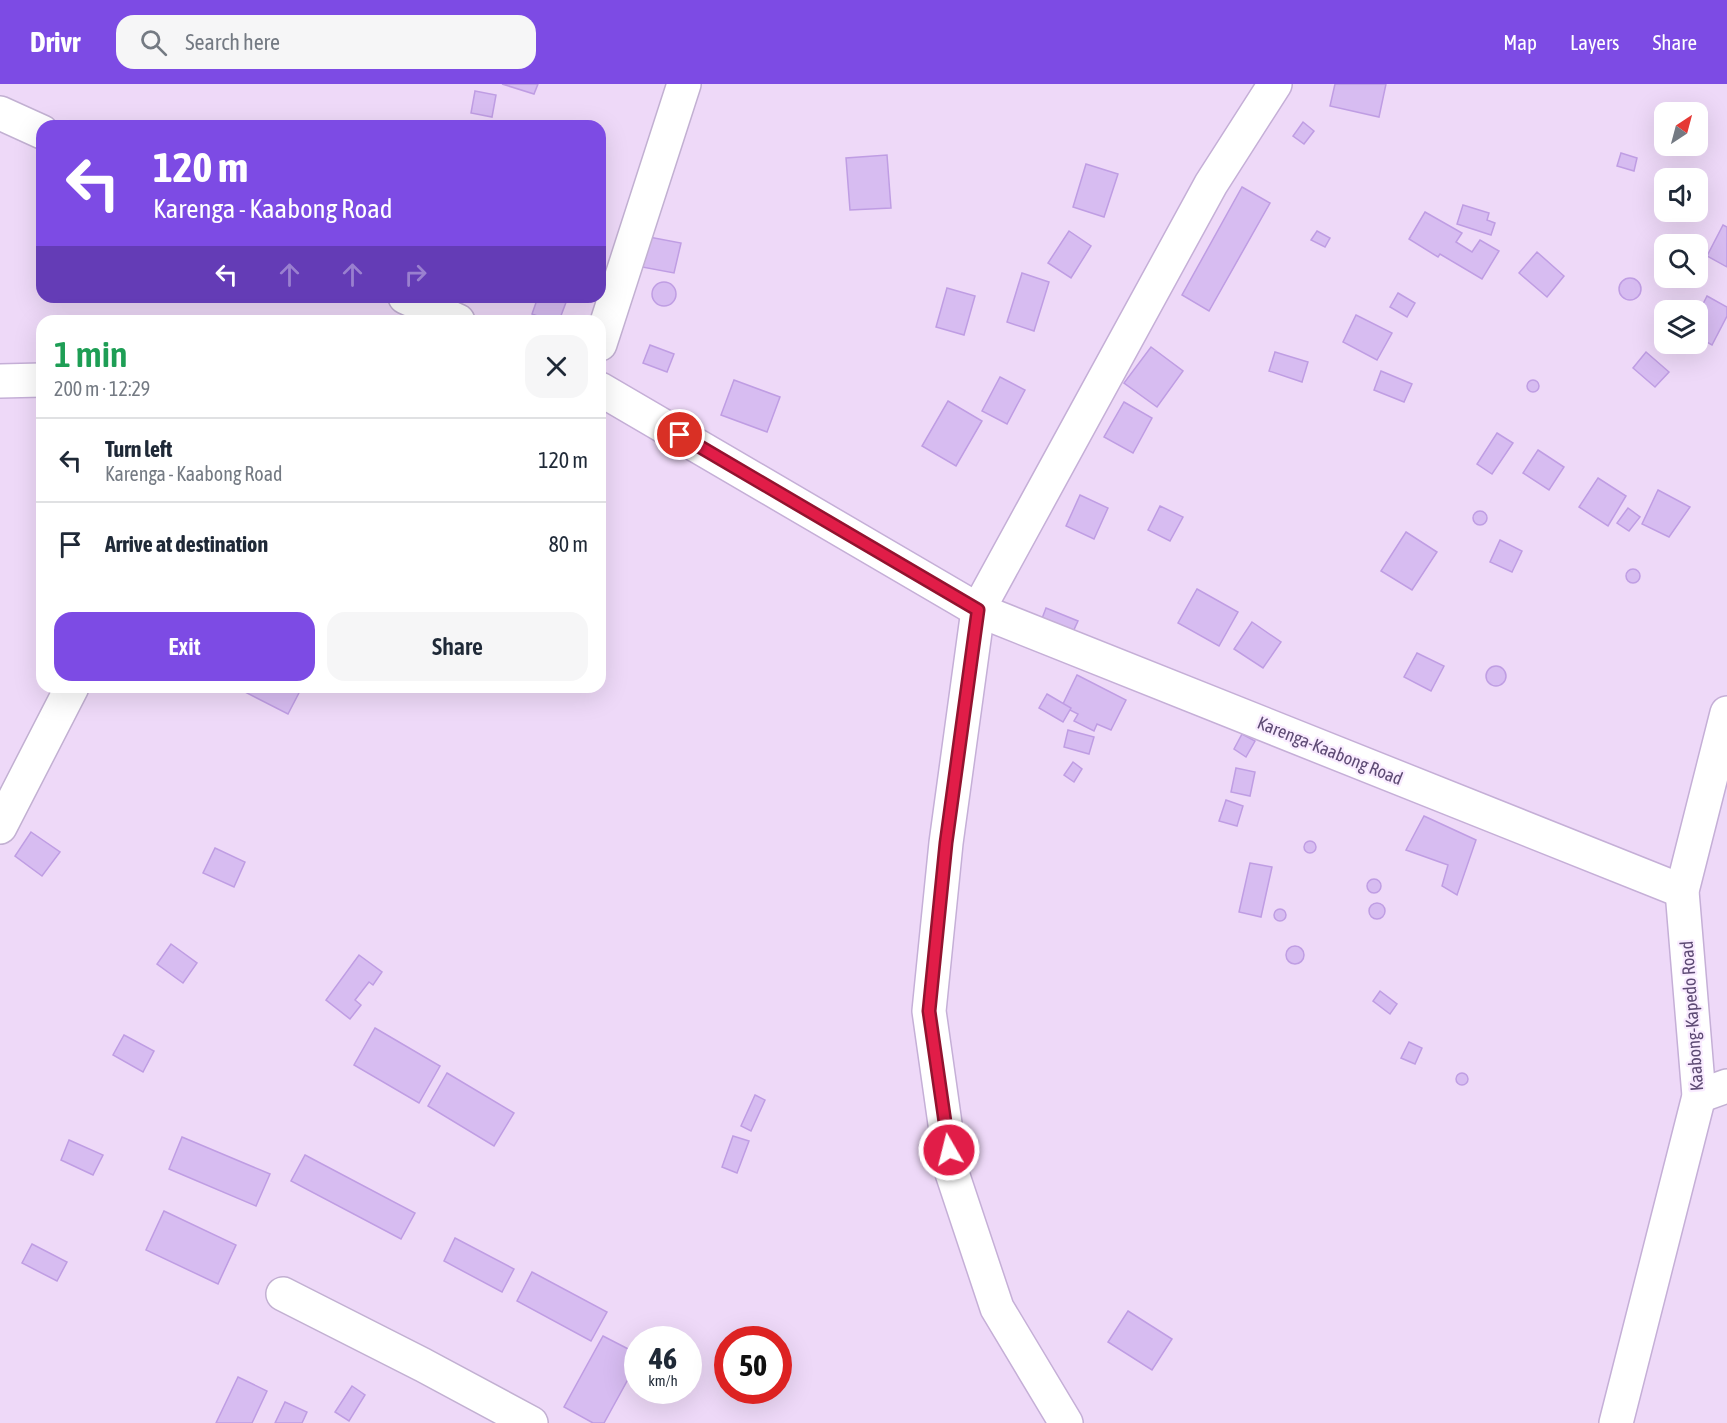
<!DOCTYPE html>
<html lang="en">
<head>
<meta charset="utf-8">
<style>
	body { margin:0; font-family:"Asap Condensed",sans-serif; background:#f6f6f7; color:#1f2937; height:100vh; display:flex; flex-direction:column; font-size:22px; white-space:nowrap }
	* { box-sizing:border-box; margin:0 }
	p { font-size:20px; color:#747a83 }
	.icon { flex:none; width:33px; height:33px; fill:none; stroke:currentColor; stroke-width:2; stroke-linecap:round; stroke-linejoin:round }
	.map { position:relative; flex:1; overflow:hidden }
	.details { position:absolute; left:36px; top:231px; width:570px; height:378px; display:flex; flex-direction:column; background:#fff; border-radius:18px; box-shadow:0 6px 24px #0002 }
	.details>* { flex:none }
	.top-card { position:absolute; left:36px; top:36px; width:570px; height:183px; border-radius:18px; box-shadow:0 6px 24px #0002; background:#7d4be4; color:#fff; overflow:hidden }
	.needle { width:39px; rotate:36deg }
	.controls { position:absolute; left:1654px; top:18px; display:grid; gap:12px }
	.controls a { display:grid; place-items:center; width:54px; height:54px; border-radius:12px; background:#fff; box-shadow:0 6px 24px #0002; font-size:30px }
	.speed { position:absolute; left:624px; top:1242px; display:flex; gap:12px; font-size:30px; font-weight:700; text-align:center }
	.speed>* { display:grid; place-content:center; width:78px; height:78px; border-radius:50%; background:#fff; box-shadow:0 6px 24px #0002; line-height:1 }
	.speed small { font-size:15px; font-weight:400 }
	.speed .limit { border:9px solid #d22; background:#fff; color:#111 }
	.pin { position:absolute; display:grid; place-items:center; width:51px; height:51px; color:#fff; margin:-26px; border:3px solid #fff; border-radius:50%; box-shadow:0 2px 6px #0007 }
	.me { position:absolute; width:66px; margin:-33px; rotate:352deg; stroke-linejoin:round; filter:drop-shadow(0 0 4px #0008) }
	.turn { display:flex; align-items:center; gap:21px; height:126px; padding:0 18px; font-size:27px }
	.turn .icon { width:78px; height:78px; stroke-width:2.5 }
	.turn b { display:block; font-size:42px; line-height:51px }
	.lanes { display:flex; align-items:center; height:57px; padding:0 18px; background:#0003; justify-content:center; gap:30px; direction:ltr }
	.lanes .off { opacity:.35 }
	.round { display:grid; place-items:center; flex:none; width:63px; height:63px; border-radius:18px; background:#f6f6f7 }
	.head { display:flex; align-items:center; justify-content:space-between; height:102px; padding:0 18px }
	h1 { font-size:36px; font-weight:600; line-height:45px; color:#1e9e55 }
	.primary-button { display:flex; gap:12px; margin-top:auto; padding:12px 18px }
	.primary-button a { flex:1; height:69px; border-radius:18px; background:#7d4be4; color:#fff; font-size:24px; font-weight:600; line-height:69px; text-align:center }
	.primary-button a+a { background:#f6f6f7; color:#1f2937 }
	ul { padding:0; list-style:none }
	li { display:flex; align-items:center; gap:18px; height:84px; padding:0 18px; border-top:2px solid #e0e1e3 }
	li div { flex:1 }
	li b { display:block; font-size:22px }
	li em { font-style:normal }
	header { display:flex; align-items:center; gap:36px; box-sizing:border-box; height:84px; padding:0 30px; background:#7d4be4; color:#fff }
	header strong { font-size:28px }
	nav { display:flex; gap:33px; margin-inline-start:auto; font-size:21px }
	.search { width:420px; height:54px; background:#f6f6f7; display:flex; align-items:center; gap:15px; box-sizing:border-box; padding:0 21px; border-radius:18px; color:#747a83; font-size:22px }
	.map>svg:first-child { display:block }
	.residential { fill:#eed9f8; fill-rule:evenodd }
	.building { fill:#d7bcf1; stroke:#bf9de3; stroke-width:1.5 }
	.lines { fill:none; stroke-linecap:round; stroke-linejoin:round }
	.street-casing { stroke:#c2b0d2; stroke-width:36 }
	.secondary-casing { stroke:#c5afd7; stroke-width:36 }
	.street { stroke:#fff; stroke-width:33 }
	.secondary { stroke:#fff; stroke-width:33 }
	.route-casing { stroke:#92132f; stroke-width:15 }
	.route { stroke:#e11d48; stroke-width:10 }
	.labels { text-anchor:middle; stroke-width:4.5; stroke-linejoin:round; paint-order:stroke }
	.street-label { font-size:18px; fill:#5d4a74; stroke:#f9ebff }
</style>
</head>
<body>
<header>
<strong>Drivr</strong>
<div class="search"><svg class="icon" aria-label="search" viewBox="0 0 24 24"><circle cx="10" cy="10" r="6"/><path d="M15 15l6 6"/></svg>Search here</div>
<nav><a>Map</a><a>Layers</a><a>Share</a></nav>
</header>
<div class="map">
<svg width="1727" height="1339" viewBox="0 0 1727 1339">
	<rect width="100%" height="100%" fill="#f5e5fc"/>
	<!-- residential -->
	<path class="residential" d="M 0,0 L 1727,0 L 1727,1339 L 0,1339 ZM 1665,28 L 1698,28 L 1698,62 L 1665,62 ZM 42,42 L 600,42 L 600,213 L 42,213 ZM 1665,94 L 1698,94 L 1698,128 L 1665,128 ZM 1665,160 L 1698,160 L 1698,194 L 1665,194 ZM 1665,226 L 1698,226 L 1698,260 L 1665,260 ZM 42,237 L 600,237 L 600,603 L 42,603 ZM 638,1256 L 688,1256 L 688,1306 L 638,1306 ZM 728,1256 L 778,1256 L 778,1306 L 728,1306 Z"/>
	<!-- building -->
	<g class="building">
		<path d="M 502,0 L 538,0 L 534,10 Z"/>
		<path d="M 1335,0 L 1386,0 L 1379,33 L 1330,22 Z"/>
		<path d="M 475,7 L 496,11 L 492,33 L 471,29 Z"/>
		<path d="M 1303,38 L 1314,47 L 1304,60 L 1293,52 Z"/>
		<path d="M 1621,69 L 1637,74 L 1634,87 L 1617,82 Z"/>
		<path d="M 887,71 L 891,124 L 850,126 L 846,74 Z"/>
		<path d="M 1086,80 L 1118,90 L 1104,133 L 1073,123 Z"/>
		<path d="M 1242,103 L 1270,119 L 1209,227 L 1182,211 Z"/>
		<path d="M 1463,121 L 1489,129 L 1487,136 L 1495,139 L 1491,151 L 1457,140 Z"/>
		<path d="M 1425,128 L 1462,149 L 1456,158 L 1472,168 L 1480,156 L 1499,167 L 1482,195 L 1440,170 L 1438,173 L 1409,155 Z"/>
		<path d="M 1723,141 L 1727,143 L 1727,183 L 1707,172 Z"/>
		<path d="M 1069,147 L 1091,162 L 1071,194 L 1048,179 Z"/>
		<path d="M 1317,147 L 1330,154 L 1325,163 L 1311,156 Z"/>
		<path d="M 649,153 L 681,159 L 674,189 L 642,183 Z"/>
		<path d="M 1537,168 L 1564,192 L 1547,213 L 1519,189 Z"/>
		<path d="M 1022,189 L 1049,198 L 1034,247 L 1007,238 Z"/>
		<circle cx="1630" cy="205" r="11"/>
		<circle cx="664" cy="210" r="12"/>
		<path d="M 947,204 L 975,212 L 964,251 L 936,243 Z"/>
		<path d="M 1398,209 L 1415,219 L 1407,233 L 1390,223 Z"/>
		<path d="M 1707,212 L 1727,223 L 1727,232 L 1712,261 L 1698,253 L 1698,230 Z"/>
		<path d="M 538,213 L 568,213 L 559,237 L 551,237 L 532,230 Z"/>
		<path d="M 1356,231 L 1392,249 L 1377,276 L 1343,258 Z"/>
		<path d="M 650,261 L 674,270 L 667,288 L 643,279 Z"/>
		<path d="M 1151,263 L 1183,287 L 1157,323 L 1124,299 Z"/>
		<path d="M 1275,268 L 1308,278 L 1302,298 L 1269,287 Z"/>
		<path d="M 1646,268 L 1669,288 L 1655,303 L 1633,284 Z"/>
		<path d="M 1381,287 L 1412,300 L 1404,318 L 1374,306 Z"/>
		<path d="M 1000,293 L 1025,306 L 1007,340 L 982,327 Z"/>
		<path d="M 734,296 L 780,313 L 767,348 L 721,331 Z"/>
		<circle cx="1533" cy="302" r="6"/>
		<path d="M 948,317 L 982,337 L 956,382 L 922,362 Z"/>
		<path d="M 1124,318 L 1152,334 L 1133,369 L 1104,353 Z"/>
		<path d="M 1497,349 L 1513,359 L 1492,390 L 1477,380 Z"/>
		<path d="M 1538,366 L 1564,383 L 1549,406 L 1523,389 Z"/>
		<path d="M 1598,394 L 1626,412 L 1608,442 L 1579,423 Z"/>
		<path d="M 1658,406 L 1690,423 L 1669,453 L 1642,440 Z"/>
		<path d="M 1080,411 L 1108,424 L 1094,455 L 1066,442 Z"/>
		<path d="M 1160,422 L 1183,433 L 1170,457 L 1148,446 Z"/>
		<path d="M 1628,424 L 1640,433 L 1629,447 L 1617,439 Z"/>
		<circle cx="1480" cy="434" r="7"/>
		<path d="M 1406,448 L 1437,468 L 1412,506 L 1381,487 Z"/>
		<path d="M 1500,456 L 1522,467 L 1512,488 L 1490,478 Z"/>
		<circle cx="1633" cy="492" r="7"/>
		<path d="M 1197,505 L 1238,528 L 1219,562 L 1178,539 Z"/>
		<path d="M 1046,524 L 1078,537 L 1072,550 L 1041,537 Z"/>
		<path d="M 1252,538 L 1281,558 L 1263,584 L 1234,565 Z"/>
		<path d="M 1417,569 L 1444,582 L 1431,607 L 1404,593 Z"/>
		<circle cx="1496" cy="592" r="10"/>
		<path d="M 1077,591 L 1126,616 L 1111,646 L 1097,640 L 1094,647 L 1074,637 L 1078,630 L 1062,622 Z"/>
		<path d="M 242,603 L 302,603 L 288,630 L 241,606 Z"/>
		<path d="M 1047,610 L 1071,624 L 1063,638 L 1039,624 Z"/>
		<path d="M 1068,646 L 1094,653 L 1089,670 L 1064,663 Z"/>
		<path d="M 1242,650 L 1255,657 L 1246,673 L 1234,665 Z"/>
		<path d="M 1073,678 L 1082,685 L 1074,698 L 1064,691 Z"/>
		<path d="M 1236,684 L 1255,688 L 1250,712 L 1231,708 Z"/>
		<path d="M 1226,716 L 1243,722 L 1237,742 L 1219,737 Z"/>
		<path d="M 1424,732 L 1476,756 L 1457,811 L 1442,802 L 1448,781 L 1406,766 Z"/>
		<path d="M 31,748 L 60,768 L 42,792 L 15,772 Z"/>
		<circle cx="1310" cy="763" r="6"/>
		<path d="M 215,764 L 245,778 L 234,803 L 203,789 Z"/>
		<path d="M 1250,779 L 1272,783 L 1261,833 L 1239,828 Z"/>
		<circle cx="1374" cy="802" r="7"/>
		<circle cx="1377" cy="827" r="8"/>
		<circle cx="1280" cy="831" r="6"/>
		<path d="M 171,860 L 197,879 L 183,899 L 157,880 Z"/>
		<circle cx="1295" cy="871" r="9"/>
		<path d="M 359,871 L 382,888 L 373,901 L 369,898 L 355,916 L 361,921 L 350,935 L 326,916 Z"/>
		<path d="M 1380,907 L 1397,920 L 1390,930 L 1373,917 Z"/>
		<path d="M 375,944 L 440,982 L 419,1019 L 354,981 Z"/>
		<path d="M 124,951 L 154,967 L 143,988 L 113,971 Z"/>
		<path d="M 1409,958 L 1422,964 L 1415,980 L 1401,974 Z"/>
		<circle cx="1462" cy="995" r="6"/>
		<path d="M 447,989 L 514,1029 L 494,1062 L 428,1022 Z"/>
		<path d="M 755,1011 L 765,1016 L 751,1047 L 741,1042 Z"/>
		<path d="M 733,1052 L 749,1057 L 737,1089 L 722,1083 Z"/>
		<path d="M 182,1053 L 270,1090 L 256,1122 L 169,1085 Z"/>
		<path d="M 69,1056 L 103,1071 L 93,1091 L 61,1076 Z"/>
		<path d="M 305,1071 L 415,1129 L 401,1155 L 291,1097 Z"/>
		<path d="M 164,1127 L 236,1161 L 218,1200 L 146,1166 Z"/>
		<path d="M 455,1154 L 514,1185 L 502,1208 L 444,1177 Z"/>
		<path d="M 32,1160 L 67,1178 L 57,1197 L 22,1179 Z"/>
		<path d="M 532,1188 L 607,1228 L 591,1257 L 517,1217 Z"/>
		<path d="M 1128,1227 L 1172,1255 L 1152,1286 L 1108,1258 Z"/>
		<path d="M 603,1252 L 638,1270 L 638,1277 L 604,1339 L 593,1339 L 564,1323 Z"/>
		<path d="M 238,1293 L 267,1307 L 252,1339 L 216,1339 Z"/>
		<path d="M 352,1302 L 365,1311 L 349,1337 L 335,1328 Z"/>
		<path d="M 285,1318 L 307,1328 L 302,1339 L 275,1339 Z"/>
	</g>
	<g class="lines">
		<defs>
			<g id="street">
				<path d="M 0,29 L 42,48"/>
				<path d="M 405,213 L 458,237"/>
				<path d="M 600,260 L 684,0"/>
				<path d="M 0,743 L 72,603"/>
				<path d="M 1699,1012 L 1727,1002"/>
				<path d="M 283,1210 L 423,1281 L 531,1339"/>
			</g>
			<g id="secondary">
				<path d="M 0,297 L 42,296"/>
				<path d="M 600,305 L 978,526 L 1682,807"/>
				<path d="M 1066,1339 L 997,1224 L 952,1089 L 929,927 L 946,759 L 978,526 L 1211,100 L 1275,0"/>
				<path d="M 1616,1339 L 1699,1012 L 1682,807 L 1727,629"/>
			</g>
		</defs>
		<!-- street casing -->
		<use href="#street" class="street-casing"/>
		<!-- secondary casing -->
		<use href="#secondary" class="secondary-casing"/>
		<!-- street -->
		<use href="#street" class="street"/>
		<!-- secondary -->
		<use href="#secondary" class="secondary"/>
	</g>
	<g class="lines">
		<defs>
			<path id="route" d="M 680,351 L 978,526 L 946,759 L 929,927 L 949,1066"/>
		</defs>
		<!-- route casing -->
		<use href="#route" class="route-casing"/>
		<!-- route -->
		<use href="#route" class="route"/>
	</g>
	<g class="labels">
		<!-- street labels -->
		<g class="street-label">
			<text transform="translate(1330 667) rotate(22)" y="6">Karenga-Kaabong Road</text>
			<text transform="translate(1692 932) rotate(-94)" y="6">Kaabong-Kapedo Road</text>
		</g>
	</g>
</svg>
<div class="controls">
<a><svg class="needle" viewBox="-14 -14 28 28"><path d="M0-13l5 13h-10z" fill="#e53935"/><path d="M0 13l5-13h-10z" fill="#747a83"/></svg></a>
<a><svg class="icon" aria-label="sound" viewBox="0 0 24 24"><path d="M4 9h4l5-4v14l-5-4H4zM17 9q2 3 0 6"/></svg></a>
<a><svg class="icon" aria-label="search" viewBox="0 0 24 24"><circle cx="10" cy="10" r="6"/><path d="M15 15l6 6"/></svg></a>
<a><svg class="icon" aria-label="layers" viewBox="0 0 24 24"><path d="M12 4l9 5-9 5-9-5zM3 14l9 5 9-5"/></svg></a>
</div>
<div class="speed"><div>46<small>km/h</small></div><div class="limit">50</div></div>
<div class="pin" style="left:680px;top:351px;background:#d93025"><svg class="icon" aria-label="arrive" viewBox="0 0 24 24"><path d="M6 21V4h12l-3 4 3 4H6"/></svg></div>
<svg class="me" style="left:949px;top:1066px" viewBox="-20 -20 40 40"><circle r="17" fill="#e11d48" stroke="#fff" stroke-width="3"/><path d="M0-11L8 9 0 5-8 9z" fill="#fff"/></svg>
<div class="top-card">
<div class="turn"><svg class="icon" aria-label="left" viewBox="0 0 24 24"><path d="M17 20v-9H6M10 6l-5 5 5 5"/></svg><div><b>120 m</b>Karenga - Kaabong Road</div></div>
<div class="lanes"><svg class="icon" aria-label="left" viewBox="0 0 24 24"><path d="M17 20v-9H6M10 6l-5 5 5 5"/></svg><svg class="icon off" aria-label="ahead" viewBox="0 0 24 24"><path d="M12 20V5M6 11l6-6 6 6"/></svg><svg class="icon off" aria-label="ahead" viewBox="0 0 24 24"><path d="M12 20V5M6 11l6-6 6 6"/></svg><svg class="icon off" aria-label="right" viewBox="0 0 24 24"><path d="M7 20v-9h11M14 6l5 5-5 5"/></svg></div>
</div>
<section class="details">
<div class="head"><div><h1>1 min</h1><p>200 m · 12:29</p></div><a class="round"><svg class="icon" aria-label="close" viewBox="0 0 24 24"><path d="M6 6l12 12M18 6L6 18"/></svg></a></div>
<ul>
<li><svg class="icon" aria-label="left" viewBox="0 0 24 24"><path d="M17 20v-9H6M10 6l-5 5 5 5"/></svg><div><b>Turn left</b><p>Karenga - Kaabong Road</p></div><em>120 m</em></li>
<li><svg class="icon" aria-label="arrive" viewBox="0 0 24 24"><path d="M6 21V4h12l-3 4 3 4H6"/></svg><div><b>Arrive at destination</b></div><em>80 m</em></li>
</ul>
<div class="primary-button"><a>Exit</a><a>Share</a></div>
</section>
</div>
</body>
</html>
